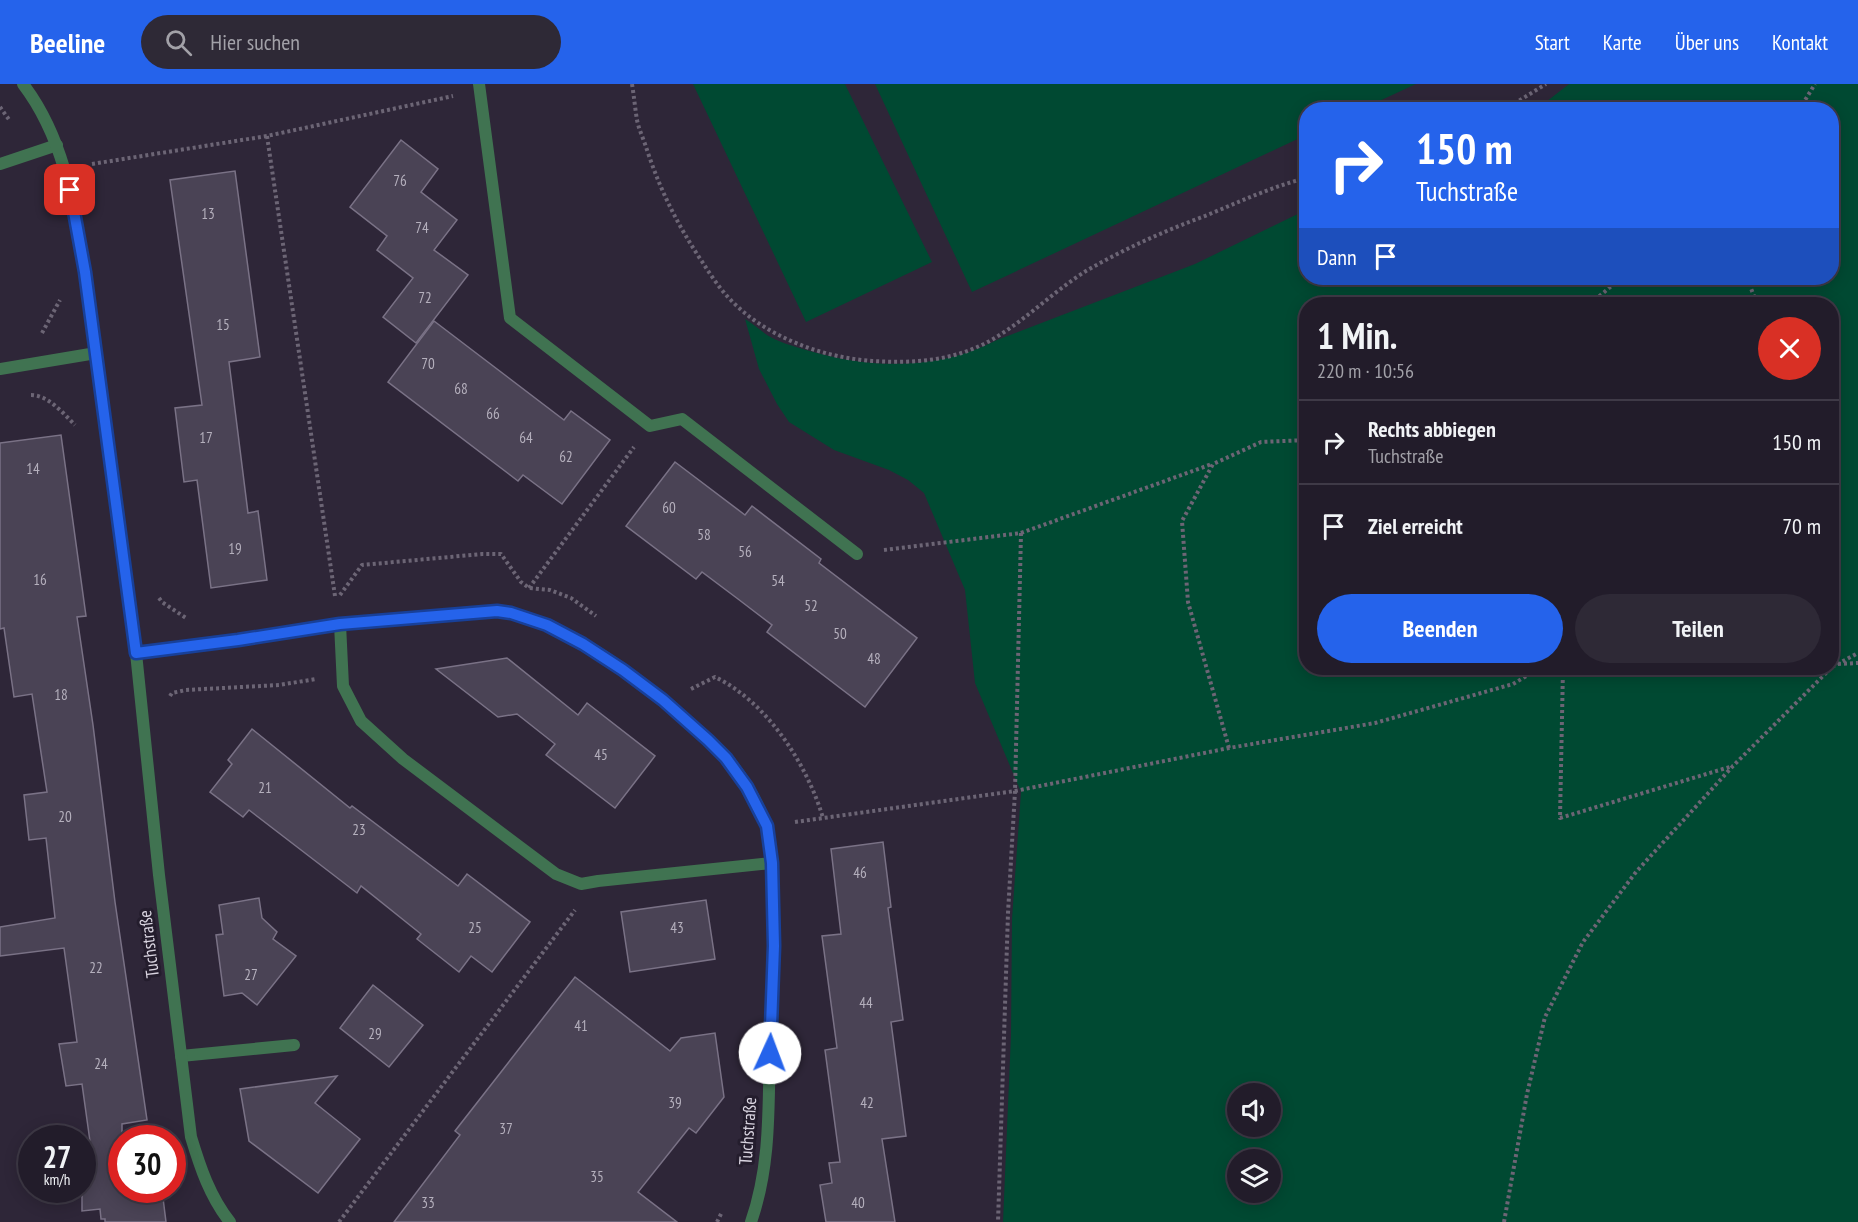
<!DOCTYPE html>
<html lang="de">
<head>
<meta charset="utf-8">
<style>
	body { margin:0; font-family:"PT Sans Narrow",sans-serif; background:#2e2936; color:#f1f3f6; height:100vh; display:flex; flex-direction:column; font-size:22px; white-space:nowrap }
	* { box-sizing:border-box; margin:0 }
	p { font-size:20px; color:#a2a1a8 }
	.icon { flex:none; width:33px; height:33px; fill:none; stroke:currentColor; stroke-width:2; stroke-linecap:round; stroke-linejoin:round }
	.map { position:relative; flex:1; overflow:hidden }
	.sheet { position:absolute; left:1299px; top:213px; width:540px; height:378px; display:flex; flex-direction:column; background:#221c2a; border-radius:24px; box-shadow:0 3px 15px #0003,0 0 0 2px #3f3a47 }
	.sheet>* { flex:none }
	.hud { position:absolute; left:1299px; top:18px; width:540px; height:183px; border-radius:24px; box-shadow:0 3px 15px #0003,0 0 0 2px #3f3a47; background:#2563eb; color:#fff; overflow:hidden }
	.fabs { position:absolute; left:1227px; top:999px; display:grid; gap:12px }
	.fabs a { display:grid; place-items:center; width:54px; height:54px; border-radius:50%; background:#221c2a; box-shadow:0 3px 15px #0003,0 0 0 2px #3f3a47; font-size:30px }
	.speed { position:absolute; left:18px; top:1041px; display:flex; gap:12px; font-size:30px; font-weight:700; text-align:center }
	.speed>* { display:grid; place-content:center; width:78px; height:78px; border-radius:50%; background:#221c2a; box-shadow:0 3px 15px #0003,0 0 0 2px #3f3a47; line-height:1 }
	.speed small { font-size:15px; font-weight:400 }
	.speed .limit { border:9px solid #d22; background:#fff; color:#111 }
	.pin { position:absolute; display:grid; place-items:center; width:51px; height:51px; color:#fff; margin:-26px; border-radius:12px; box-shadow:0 3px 9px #0006 }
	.me { position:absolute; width:66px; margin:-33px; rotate:2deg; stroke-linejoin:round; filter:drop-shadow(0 0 4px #0008) }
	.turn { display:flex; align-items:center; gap:21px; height:126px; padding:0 18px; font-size:27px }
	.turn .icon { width:78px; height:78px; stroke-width:2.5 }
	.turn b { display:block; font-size:42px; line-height:51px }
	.then { display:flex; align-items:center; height:57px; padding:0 18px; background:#0003; gap:12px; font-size:22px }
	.round { display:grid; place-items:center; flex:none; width:63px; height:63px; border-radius:32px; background:#2e2936 }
	.overview { display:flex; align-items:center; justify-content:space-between; height:102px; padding:0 18px }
	h1 { font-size:36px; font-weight:700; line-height:45px }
	.cta { display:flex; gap:12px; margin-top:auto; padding:12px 18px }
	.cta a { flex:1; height:69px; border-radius:36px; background:#2563eb; color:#fff; font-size:24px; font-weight:700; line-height:69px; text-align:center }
	.cta a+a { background:#2e2936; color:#f1f3f6 }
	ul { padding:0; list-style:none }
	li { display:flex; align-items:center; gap:18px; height:84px; padding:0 18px; border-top:2px solid #3f3a47 }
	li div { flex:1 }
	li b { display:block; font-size:22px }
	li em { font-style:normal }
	header { display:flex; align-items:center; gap:36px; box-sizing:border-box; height:84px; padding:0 30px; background:#2563eb; color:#fff }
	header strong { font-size:28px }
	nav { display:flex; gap:33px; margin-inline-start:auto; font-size:21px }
	.search { width:420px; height:54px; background:#2e2936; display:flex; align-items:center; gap:15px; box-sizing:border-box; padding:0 21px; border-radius:33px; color:#a2a1a8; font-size:22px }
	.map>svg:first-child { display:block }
	.green { fill:#004932; fill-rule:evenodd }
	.building { fill:#4a4355; stroke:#7a7286; stroke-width:1.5 }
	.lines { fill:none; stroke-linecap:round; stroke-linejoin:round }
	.path { stroke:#6c6575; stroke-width:4; stroke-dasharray:3 3; stroke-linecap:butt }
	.service { stroke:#407351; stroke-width:12 }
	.minor { stroke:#407351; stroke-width:12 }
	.route-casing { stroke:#184099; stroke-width:15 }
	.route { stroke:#2563eb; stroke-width:10 }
	.labels { text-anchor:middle; stroke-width:6; stroke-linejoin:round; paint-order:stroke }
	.number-label { font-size:15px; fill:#b5b0bd }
	.street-label { font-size:18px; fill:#d9d4e0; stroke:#241d2d }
</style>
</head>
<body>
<header>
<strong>Beeline</strong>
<div class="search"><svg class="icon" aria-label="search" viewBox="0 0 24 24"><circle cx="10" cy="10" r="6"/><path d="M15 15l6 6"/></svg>Hier suchen</div>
<nav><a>Start</a><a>Karte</a><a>Über uns</a><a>Kontakt</a></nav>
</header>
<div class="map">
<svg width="1858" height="1138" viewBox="0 0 1858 1138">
	<rect width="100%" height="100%" fill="#2e2638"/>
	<!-- green -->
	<g class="green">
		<path d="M 693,0 L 845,0 L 932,178 L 806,238 Z"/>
		<path d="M 875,0 L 1416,0 L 1362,25 L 1306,26 L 1306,51 L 972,208 Z"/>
		<path d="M 1569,0 L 1858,0 L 1858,1138 L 1003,1138 L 1011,951 L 1012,835 L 1021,708 L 975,599 L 965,506 L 924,409 L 908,396 L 889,386 L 834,366 L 789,338 L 777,320 L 759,285 L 745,235 C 753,240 760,246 767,251 C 778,258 793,262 806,266 C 869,285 937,287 997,256 L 1195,180 L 1306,126 L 1306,194 L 1832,194 L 1832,26 L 1537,25 ZM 1306,220 L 1832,220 L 1832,584 L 1306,584 ZM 1238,1010 L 1270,1010 L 1270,1042 L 1238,1042 ZM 1238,1076 L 1270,1076 L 1270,1108 L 1238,1108 Z"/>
	</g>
	<!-- building -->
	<g class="building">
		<path d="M 401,56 L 438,85 L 421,108 L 457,136 L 434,166 L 468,191 L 416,259 L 383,233 L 413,194 L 377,166 L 387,152 L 350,123 Z"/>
		<path d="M 235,87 L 260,273 L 229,278 L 248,429 L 258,427 L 267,496 L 211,504 L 197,396 L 184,398 L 175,324 L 202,321 L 170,96 Z"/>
		<path d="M 434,237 L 564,336 L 571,327 L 610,356 L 562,420 L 523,391 L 518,397 L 388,298 Z"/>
		<path d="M 61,351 L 86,532 L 77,533 L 93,641 L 115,818 L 147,1036 L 122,1040 L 122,1106 L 162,1106 L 166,1138 L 105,1138 L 105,1135 L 101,1135 L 100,1125 L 82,1127 L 82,1087 L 94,1086 L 82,1000 L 66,1002 L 59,960 L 77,958 L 64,864 L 0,872 L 0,843 L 55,834 L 46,754 L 29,756 L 24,711 L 47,708 L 32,610 L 14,613 L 4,544 L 0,545 L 0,359 Z"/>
		<path d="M 675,378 L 745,431 L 752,422 L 821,475 L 819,479 L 917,554 L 865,623 L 767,548 L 772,541 L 738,515 L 702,488 L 696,495 L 626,442 Z"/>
		<path d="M 507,574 L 578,631 L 587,619 L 655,672 L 615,724 L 546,671 L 555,660 L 517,630 L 498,633 L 436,585 Z"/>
		<path d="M 252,645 L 350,724 L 352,722 L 458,802 L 467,790 L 530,838 L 492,888 L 471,872 L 459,888 L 417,855 L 421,850 L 361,802 L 357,809 L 249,726 L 243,733 L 210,708 L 232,680 L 228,676 Z"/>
		<path d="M 883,758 L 891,823 L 888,824 L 903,936 L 891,938 L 906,1052 L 882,1055 L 895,1138 L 826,1138 L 820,1101 L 832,1099 L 829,1079 L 840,1078 L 825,966 L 837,964 L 822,852 L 841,850 L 831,765 Z"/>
		<path d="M 259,814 L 262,834 L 277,848 L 273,855 L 296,872 L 257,921 L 242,909 L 224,912 L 216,851 L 223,850 L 219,821 Z"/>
		<path d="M 706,816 L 715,875 L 630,888 L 621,828 Z"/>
		<path d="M 575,893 L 670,967 L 681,954 L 715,949 L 724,1013 L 696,1049 L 689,1044 L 638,1108 L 677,1138 L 394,1138 L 460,1051 L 455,1047 Z"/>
		<path d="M 373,901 L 423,941 L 389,983 L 340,944 Z"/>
		<path d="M 337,992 L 315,1019 L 360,1055 L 318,1109 L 249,1057 L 240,1005 Z"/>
	</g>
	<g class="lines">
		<!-- path -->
		<g class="path">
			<path d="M 632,0 C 634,12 635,24 637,36 C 639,46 644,56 647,66 C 661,108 678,142 703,179 C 710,190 718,202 727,212 C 763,252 820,273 872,277 C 907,279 942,278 975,264 C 1014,248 1049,210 1086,187 C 1124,165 1164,147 1205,132 C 1239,118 1271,103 1306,94"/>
			<path d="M 0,23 L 10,37"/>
			<path d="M 1504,26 L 1546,0"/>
			<path d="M 1799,26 L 1815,0"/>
			<path d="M 267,52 L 335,512"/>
			<path d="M 92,80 L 267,52 L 453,12"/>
			<path d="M 1747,194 L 1757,220"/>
			<path d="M 1590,220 L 1621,194"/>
			<path d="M 42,249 L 60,216"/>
			<path d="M 31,311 C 48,311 63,329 75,341"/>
			<path d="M 1021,449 L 1212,380"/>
			<path d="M 884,466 L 1021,449 L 1015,707 L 1229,664 L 1375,639 L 1513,600 L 1540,584"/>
			<path d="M 529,504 L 634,363"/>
			<path d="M 340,511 L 362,481 L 482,470 L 501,470 L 521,498 L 529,504 L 550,506 L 571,514 L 596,532"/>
			<path d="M 159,514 L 162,518 L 186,534"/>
			<path d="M 1838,580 L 1858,579"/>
			<path d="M 1832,583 L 1858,569"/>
			<path d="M 1563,584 L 1560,734 L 1733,682"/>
			<path d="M 1653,584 L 1662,587 L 1720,584"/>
			<path d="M 691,605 L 715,593 C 767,618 807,680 823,734"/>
			<path d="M 170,612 L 172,609 L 186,606 L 279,601 L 316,595"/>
			<path d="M 1229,664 L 1188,518 L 1182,437 L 1213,380 L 1261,358 L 1306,356"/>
			<path d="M 795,738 L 1015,707 L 1008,829 L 998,1138"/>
			<path d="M 339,1138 L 575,826"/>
			<path d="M 717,1138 L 722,1128"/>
			<path d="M 1504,1138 L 1527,1010 L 1545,933 L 1583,858 L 1636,788 L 1733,682 L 1831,584"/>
		</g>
		<!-- service -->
		<g class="service">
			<path d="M 479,0 L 510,234 L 650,342 L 682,335 L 857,470"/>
			<path d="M 0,80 L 57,61"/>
			<path d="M 340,540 L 343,602 L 361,637 L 403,675 L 556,790 L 581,800 L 598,797 L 772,779"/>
			<path d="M 181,972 L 294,961"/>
		</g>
		<!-- minor -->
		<g class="minor">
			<path d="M 23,0 C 65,55 74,122 85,188 L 136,569 L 159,791 L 191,1053 C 200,1083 210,1113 230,1138"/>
			<path d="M 0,285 L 96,269"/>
			<path d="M 136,569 L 238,556 L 340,540 L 497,527 C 566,538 632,589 684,634 C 698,647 714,659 727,674 C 743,694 758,717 766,741 C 768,746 768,753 769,758 C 772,780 772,800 773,822 C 774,866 772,910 770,954 C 768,1016 772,1078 751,1138"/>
		</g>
	</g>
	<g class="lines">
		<defs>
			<path id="route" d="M 70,106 L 85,188 L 136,569 L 238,556 L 340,540 L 497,527 L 511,529 L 547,541 L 583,560 L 623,586 L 663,616 L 708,656 L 726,674 L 747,703 L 767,742 L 772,779 L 774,862 L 770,969"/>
		</defs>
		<!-- route casing -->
		<use href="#route" class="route-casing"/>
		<!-- route -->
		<use href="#route" class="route"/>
	</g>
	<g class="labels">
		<!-- number labels -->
		<g class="number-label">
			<text x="400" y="102">76</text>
			<text x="208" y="135">13</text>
			<text x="422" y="149">74</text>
			<text x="425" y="219">72</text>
			<text x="223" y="246">15</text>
			<text x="428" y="285">70</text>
			<text x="461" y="310">68</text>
			<text x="493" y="335">66</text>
			<text x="206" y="359">17</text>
			<text x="526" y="359">64</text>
			<text x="566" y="378">62</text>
			<text x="33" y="390">14</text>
			<text x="669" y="429">60</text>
			<text x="704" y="456">58</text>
			<text x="235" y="470">19</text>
			<text x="745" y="473">56</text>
			<text x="40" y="501">16</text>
			<text x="778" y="502">54</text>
			<text x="811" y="527">52</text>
			<text x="840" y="555">50</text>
			<text x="874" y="580">48</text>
			<text x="61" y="616">18</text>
			<text x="601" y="676">45</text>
			<text x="265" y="709">21</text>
			<text x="65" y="738">20</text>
			<text x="359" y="751">23</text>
			<text x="860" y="794">46</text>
			<text x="475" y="849">25</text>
			<text x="677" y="849">43</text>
			<text x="96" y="889">22</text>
			<text x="251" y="896">27</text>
			<text x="866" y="924">44</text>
			<text x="581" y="947">41</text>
			<text x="375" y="955">29</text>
			<text x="101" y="985">24</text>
			<text x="675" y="1024">39</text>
			<text x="867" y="1024">42</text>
			<text x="506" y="1050">37</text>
			<text x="597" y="1098">35</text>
			<text x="428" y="1124">33</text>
			<text x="858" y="1124">40</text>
		</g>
		<!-- street labels -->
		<g class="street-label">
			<text transform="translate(149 860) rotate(-97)" y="6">Tuchstraße</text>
			<text transform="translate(748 1047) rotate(-86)" y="6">Tuchstraße</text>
		</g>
	</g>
</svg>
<div class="fabs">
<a><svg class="icon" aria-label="sound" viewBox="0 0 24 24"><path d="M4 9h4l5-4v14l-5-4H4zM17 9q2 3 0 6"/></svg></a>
<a><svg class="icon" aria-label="layers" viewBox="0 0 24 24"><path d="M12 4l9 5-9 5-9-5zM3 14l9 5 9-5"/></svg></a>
</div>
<div class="speed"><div>27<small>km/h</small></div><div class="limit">30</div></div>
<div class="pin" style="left:70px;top:106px;background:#d93025"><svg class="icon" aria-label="arrive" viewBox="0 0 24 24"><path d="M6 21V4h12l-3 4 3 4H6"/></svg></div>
<svg class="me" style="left:770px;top:969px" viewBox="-20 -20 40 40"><circle r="19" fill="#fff"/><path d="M0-13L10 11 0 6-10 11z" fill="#2563eb"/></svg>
<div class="hud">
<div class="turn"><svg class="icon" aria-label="right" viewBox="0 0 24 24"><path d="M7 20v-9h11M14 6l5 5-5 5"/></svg><div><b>150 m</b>Tuchstraße</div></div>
<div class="then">Dann<svg class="icon" aria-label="arrive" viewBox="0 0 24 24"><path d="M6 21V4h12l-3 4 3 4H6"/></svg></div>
</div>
<section class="sheet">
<div class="overview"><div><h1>1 Min.</h1><p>220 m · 10:56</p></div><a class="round" style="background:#d93025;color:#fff"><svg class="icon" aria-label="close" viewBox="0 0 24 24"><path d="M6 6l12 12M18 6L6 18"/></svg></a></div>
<ul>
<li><svg class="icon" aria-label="right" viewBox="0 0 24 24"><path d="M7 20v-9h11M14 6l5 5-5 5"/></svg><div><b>Rechts abbiegen</b><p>Tuchstraße</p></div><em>150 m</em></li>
<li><svg class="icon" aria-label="arrive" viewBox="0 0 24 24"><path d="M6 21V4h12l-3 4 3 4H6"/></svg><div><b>Ziel erreicht</b></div><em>70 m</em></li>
</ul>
<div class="cta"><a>Beenden</a><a>Teilen</a></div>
</section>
</div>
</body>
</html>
